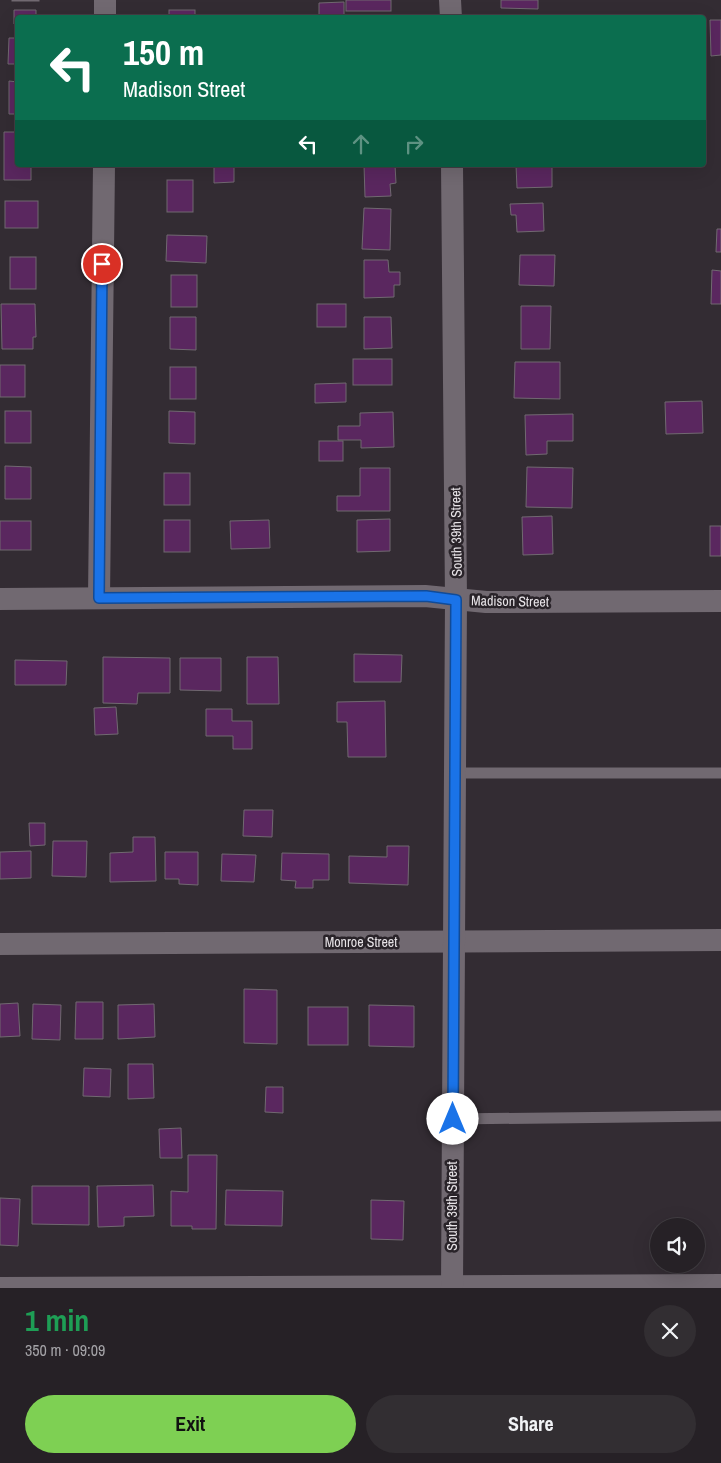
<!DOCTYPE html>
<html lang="en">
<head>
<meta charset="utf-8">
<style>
	body { margin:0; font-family:"Archivo Narrow",sans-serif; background:#322e32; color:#f1f3f6; height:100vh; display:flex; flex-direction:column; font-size:19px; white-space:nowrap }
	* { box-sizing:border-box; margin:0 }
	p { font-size:16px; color:#a4a3a7 }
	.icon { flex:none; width:28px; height:28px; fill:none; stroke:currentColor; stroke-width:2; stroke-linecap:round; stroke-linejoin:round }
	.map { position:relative; height:1288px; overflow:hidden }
	.details { display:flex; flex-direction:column; background:#262126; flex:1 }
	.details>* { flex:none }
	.top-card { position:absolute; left:15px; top:15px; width:691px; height:152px; border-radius:5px; box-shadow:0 5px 20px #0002,0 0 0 1px #423e43; background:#0b6e4f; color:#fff; overflow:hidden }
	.controls { position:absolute; left:650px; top:1218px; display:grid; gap:10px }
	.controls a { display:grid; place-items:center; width:55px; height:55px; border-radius:50%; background:#262126; box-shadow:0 5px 20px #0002,0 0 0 1px #423e43; font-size:25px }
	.pin { position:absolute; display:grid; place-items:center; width:42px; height:42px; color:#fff; margin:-21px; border:2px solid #fff; border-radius:50%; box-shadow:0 1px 5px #0007 }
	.me { position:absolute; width:55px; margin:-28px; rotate:0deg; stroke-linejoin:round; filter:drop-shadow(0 0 4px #0008) }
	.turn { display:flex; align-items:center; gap:18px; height:105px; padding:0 25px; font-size:22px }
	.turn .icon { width:65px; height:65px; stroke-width:2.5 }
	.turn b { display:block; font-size:35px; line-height:42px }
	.lanes { display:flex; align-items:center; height:48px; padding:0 25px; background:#0003; justify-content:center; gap:25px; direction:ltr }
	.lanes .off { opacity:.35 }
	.round { display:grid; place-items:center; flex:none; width:52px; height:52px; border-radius:26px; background:#322e32 }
	.head { display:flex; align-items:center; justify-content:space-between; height:85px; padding:0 25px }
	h1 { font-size:30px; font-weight:700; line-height:38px; color:#1e9e55 }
	.primary-button { display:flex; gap:10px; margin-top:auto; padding:10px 25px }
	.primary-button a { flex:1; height:58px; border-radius:30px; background:#7ed053; color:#111; font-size:20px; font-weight:700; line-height:58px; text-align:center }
	.primary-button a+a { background:#322e32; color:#f1f3f6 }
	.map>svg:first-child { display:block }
	.building { fill:#5a275f; stroke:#716971 }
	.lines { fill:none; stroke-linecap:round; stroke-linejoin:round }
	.lane { stroke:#716971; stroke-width:11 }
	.street { stroke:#716971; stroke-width:22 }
	.route-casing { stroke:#114b97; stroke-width:12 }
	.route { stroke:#1a73e8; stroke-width:9 }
	.labels { text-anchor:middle; stroke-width:5; stroke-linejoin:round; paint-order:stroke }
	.street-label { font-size:14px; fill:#e7e3e7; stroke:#292329 }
</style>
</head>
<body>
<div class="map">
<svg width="721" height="1288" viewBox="0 0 721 1288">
	<rect width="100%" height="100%" fill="#332c33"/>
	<!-- building -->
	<g class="building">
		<rect x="12" y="0" width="27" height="1"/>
		<rect x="346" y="0" width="45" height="11"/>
		<path d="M 501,0 L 538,0 L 538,9 L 501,8 Z"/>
		<path d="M 344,2 L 344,18 L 319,18 L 319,3 Z"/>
		<path d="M 14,10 L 36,10 L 36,18 L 18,18 L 18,24 L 14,24 Z"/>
		<rect x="169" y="10" width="26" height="8"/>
		<path d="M 710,20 L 721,20 L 721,55 L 711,56 Z"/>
		<path d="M 9,38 L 18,38 L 18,64 L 8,64 Z"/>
		<path d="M 9,81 L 18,82 L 18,114 L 9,114 Z"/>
		<path d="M 4,132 L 18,132 L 18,165 L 40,165 L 40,167 L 31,167 L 31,180 L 4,180 Z"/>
		<path d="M 364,165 L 395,165 L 396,183 L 390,184 L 391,196 L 365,197 Z"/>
		<path d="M 516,165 L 552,165 L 552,187 L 517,188 Z"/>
		<path d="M 214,167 L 234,167 L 234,182 L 214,183 Z"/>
		<rect x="167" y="180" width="26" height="32"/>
		<rect x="5" y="201" width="33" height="27"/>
		<path d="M 543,203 L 544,231 L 517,232 L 516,215 L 511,215 L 510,204 Z"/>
		<path d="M 364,208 L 391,209 L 390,250 L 362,249 Z"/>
		<path d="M 717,229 L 721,229 L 721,252 L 716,252 Z"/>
		<path d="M 167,235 L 207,236 L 206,263 L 166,261 Z"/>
		<path d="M 520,255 L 555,255 L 554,286 L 519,285 Z"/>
		<rect x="10" y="257" width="26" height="32"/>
		<path d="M 364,260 L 388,260 L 389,272 L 400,272 L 400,285 L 394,285 L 394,297 L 364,298 Z"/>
		<path d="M 712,270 L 721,271 L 721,304 L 711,304 Z"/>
		<rect x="171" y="275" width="26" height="32"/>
		<path d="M 1,304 L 35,304 L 36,337 L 33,337 L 33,349 L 2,349 Z"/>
		<rect x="317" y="304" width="29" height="23"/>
		<path d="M 521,306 L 551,306 L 550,349 L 521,349 Z"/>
		<path d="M 170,317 L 196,317 L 196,350 L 170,349 Z"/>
		<path d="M 364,317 L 391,317 L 392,348 L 364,349 Z"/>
		<rect x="353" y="359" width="39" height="26"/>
		<path d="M 515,362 L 560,362 L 560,399 L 514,398 Z"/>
		<rect x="0" y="365" width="25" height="32"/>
		<rect x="170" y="367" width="26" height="32"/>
		<path d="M 346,383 L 346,402 L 315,403 L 315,384 Z"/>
		<path d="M 702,401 L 703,433 L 666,434 L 665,402 Z"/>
		<rect x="5" y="411" width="26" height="32"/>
		<path d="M 169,411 L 195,412 L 195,444 L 169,443 Z"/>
		<path d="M 393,412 L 394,447 L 361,448 L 361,440 L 338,440 L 338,426 L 360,426 L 360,413 Z"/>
		<path d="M 573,414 L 573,441 L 547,441 L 547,454 L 526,455 L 525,415 Z"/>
		<rect x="319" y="441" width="24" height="20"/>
		<path d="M 5,466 L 31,467 L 31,499 L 5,499 Z"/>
		<path d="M 527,467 L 573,468 L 572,508 L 526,507 Z"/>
		<path d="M 360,468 L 390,468 L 390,511 L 337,511 L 337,496 L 360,496 Z"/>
		<rect x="164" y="473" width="26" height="32"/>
		<path d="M 552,516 L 553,554 L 523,555 L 522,517 Z"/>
		<path d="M 390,519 L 390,551 L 357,552 L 357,520 Z"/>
		<rect x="164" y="520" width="26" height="32"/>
		<path d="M 269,520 L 270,548 L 231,549 L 230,521 Z"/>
		<rect x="0" y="521" width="31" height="29"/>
		<rect x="710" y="526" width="11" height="30"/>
		<path d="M 354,654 L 402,655 L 401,682 L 354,682 Z"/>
		<path d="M 103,657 L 170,658 L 170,693 L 138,693 L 137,704 L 103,703 Z"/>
		<path d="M 247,657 L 278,657 L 279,704 L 247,704 Z"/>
		<path d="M 180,658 L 221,658 L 221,691 L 180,690 Z"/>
		<path d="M 15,660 L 67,661 L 66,685 L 15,685 Z"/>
		<path d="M 385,701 L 386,757 L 348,757 L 347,722 L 337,722 L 337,702 Z"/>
		<path d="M 116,707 L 118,734 L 95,735 L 94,708 Z"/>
		<path d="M 206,709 L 232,709 L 232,721 L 252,721 L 252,749 L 233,749 L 233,736 L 206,736 Z"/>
		<path d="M 244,810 L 273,810 L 272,837 L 243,836 Z"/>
		<path d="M 29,823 L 45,823 L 45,845 L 30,846 Z"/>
		<path d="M 133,837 L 155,837 L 156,881 L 110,882 L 110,853 L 133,852 Z"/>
		<path d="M 53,841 L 87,841 L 86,877 L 52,876 Z"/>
		<path d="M 387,846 L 409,846 L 408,885 L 349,883 L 349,856 L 387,857 Z"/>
		<path d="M 31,851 L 31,878 L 0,879 L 0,852 Z"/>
		<path d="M 165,852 L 198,852 L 198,885 L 179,884 L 179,879 L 165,879 Z"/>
		<path d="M 282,853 L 329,854 L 329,880 L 313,880 L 313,888 L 295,888 L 296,881 L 281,880 Z"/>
		<path d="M 222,854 L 256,855 L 254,882 L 221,881 Z"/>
		<path d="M 244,989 L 277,990 L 277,1044 L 244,1043 Z"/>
		<path d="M 76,1002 L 103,1002 L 103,1039 L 75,1039 Z"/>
		<path d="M 18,1003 L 20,1036 L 0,1037 L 0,1004 Z"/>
		<path d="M 33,1004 L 61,1005 L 60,1040 L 32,1039 Z"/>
		<path d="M 154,1004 L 155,1037 L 118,1039 L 118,1005 Z"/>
		<path d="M 369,1005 L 414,1006 L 414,1047 L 369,1046 Z"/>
		<rect x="308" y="1007" width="40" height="38"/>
		<path d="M 128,1064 L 153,1064 L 154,1098 L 128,1099 Z"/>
		<path d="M 84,1068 L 111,1069 L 110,1097 L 83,1096 Z"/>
		<path d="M 266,1087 L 283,1087 L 283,1113 L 265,1112 Z"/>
		<path d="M 181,1128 L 182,1158 L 160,1158 L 159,1129 Z"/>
		<path d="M 188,1155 L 217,1155 L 216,1229 L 192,1229 L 192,1226 L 171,1226 L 171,1191 L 188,1192 Z"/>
		<path d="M 153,1185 L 154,1216 L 124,1217 L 124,1226 L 98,1227 L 97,1186 Z"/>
		<path d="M 32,1186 L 89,1186 L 89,1225 L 32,1224 Z"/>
		<path d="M 226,1190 L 283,1191 L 282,1226 L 225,1225 Z"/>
		<path d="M 0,1198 L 20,1199 L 18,1246 L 0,1245 Z"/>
		<path d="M 371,1200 L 404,1201 L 403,1240 L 371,1239 Z"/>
	</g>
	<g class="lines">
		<!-- lane -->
		<g class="lane">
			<path d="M 455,773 L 721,773"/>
			<path d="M 453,1119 L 721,1116"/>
		</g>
		<!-- street -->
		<g class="street">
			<path d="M 450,0 L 451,18"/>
			<path d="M 105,18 L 105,0"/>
			<path d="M 99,598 L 104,165"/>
			<path d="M 0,599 L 425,596 L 486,602 L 721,601"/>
			<path d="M 0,944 L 721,940"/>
			<path d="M 0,1288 L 721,1285"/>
			<path d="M 452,1288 L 456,599 L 452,165"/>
		</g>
	</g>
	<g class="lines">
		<defs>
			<path id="route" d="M 102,264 L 99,598 L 426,596 L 456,600 L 453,1119"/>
		</defs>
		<!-- route casing -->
		<use href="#route" class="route-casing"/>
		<!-- route -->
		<use href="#route" class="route"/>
	</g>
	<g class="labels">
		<!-- street labels -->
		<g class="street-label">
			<text transform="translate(456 532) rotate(-91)" y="5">South 39th Street</text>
			<text transform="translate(510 601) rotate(1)" y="5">Madison Street</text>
			<text x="361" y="947">Monroe Street</text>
			<text transform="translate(452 1206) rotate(-90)" y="5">South 39th Street</text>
		</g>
	</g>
</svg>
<div class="controls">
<a><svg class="icon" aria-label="sound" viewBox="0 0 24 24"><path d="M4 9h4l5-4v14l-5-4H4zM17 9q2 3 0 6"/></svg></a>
</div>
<div class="pin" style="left:102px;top:264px;background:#d93025"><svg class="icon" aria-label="arrive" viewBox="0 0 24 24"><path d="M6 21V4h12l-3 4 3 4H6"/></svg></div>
<svg class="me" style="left:453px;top:1119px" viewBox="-20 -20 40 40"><circle r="19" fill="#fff"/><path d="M0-13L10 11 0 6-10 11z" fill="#1a73e8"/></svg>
<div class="top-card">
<div class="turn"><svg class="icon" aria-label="left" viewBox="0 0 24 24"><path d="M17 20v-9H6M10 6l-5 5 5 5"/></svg><div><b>150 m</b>Madison Street</div></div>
<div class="lanes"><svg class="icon" aria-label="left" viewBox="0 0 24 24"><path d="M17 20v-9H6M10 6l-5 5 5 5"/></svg><svg class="icon off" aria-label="ahead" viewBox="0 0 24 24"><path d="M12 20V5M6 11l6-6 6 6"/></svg><svg class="icon off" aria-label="right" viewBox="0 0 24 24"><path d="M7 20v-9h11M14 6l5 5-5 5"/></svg></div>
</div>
</div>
<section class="details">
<div class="head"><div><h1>1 min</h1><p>350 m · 09:09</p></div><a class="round"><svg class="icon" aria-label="close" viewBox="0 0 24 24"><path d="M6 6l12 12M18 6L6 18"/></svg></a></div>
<div class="primary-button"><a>Exit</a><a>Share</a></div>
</section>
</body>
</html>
